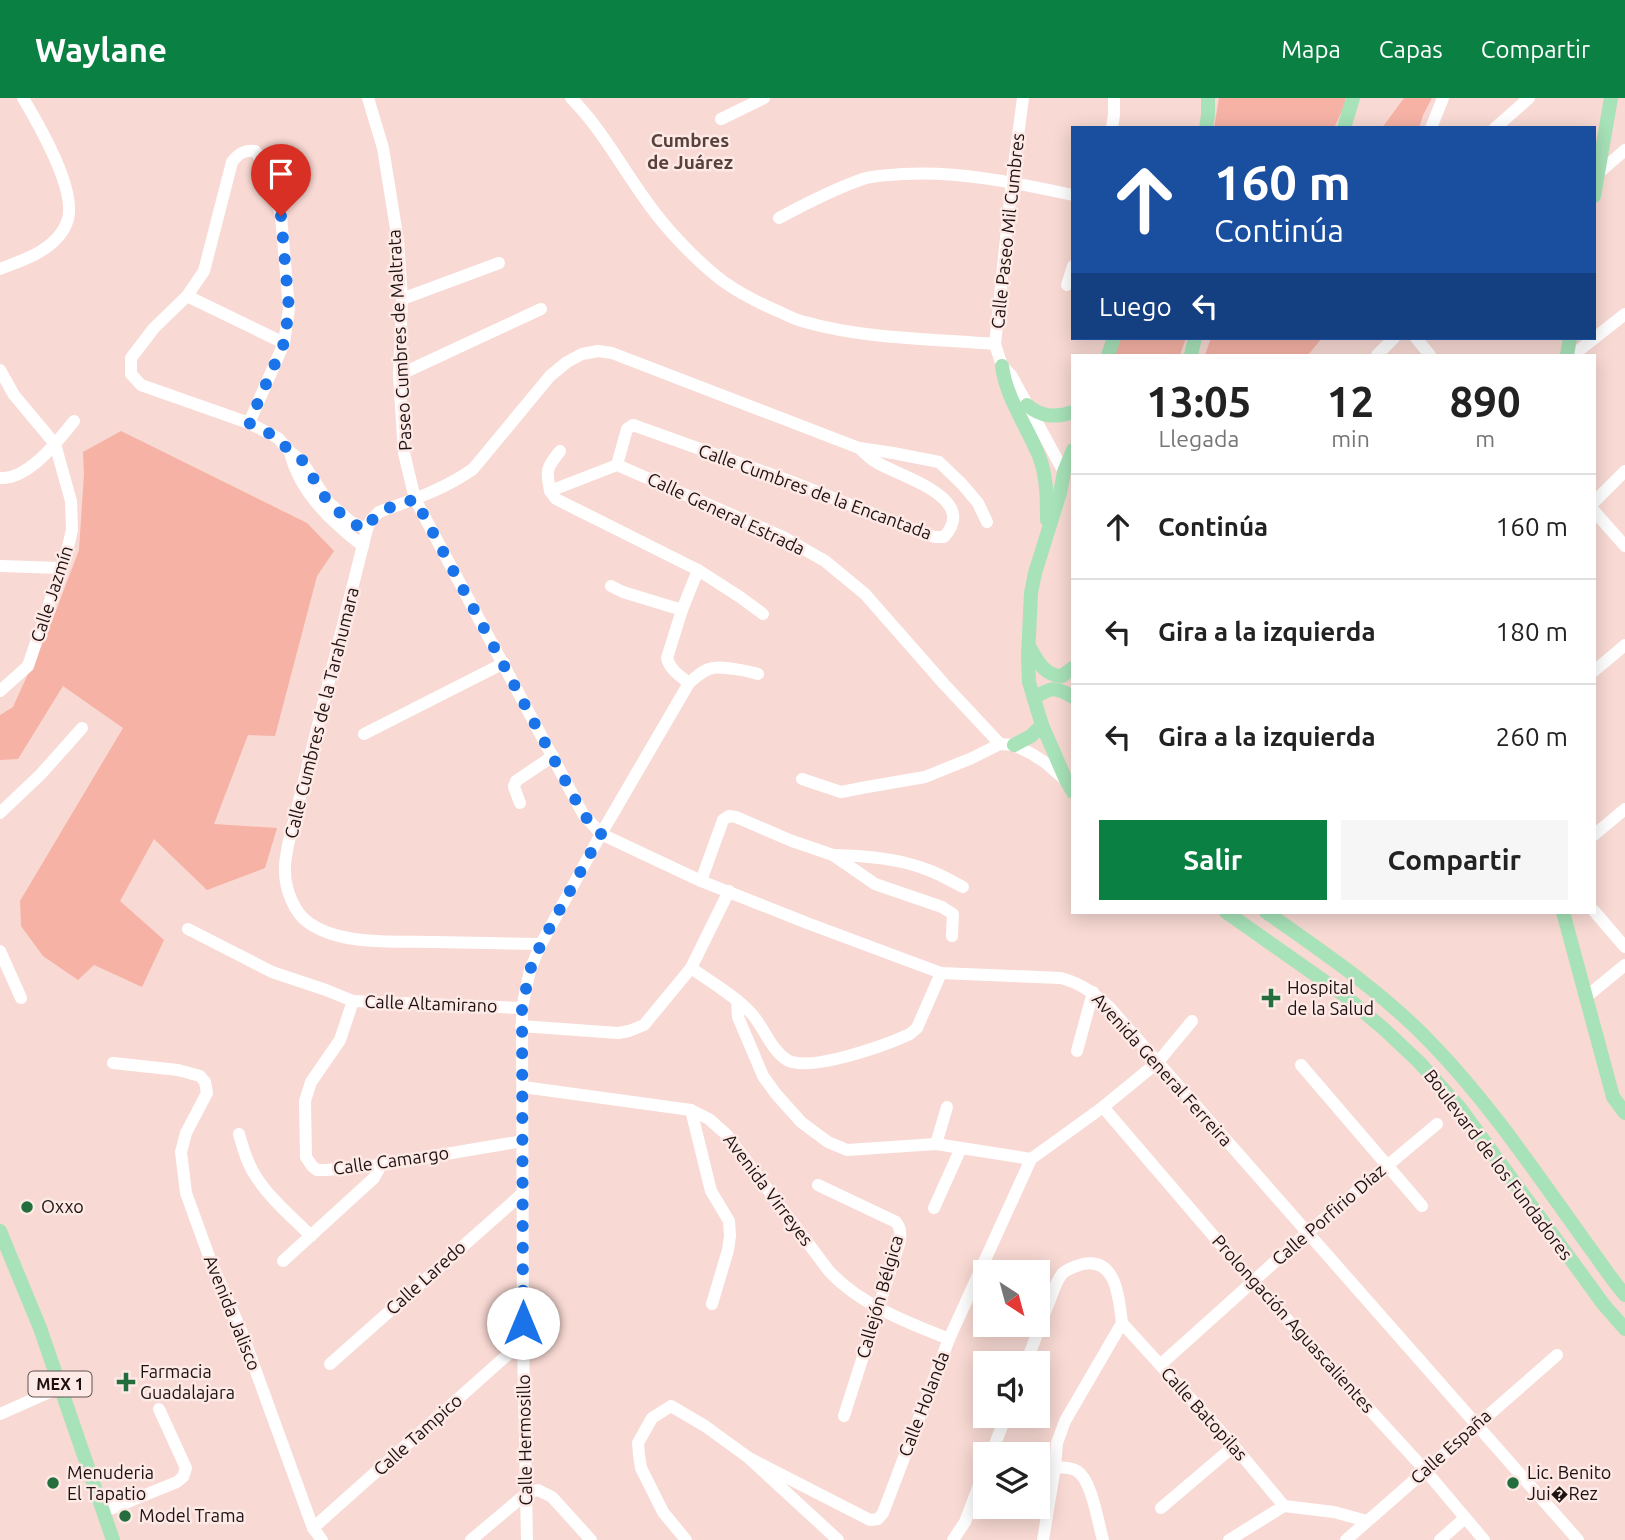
<!DOCTYPE html>
<html lang="es">
<head>
<meta charset="utf-8">
<style>
	body { margin:0; font-family:Ubuntu,sans-serif; background:#f6f6f6; color:#222; height:100vh; display:flex; flex-direction:column; font-size:26px; white-space:nowrap }
	* { box-sizing:border-box; margin:0 }
	p { font-size:23px; color:#767676 }
	.icon { flex:none; width:38px; height:38px; fill:none; stroke:currentColor; stroke-width:2; stroke-linecap:round; stroke-linejoin:round }
	.map { position:relative; flex:1; overflow:hidden }
	.details { position:absolute; left:1071px; top:256px; width:525px; height:560px; display:flex; flex-direction:column; background:#fff; border-radius:0px; box-shadow:0 4px 18px #0003 }
	.details>* { flex:none }
	.top-card { position:absolute; left:1071px; top:28px; width:525px; height:214px; border-radius:0px; box-shadow:0 4px 18px #0003; background:#1a4fa0; color:#fff; overflow:hidden }
	.needle { width:46px; rotate:144deg }
	.tools { position:absolute; left:973px; top:1162px; display:grid; gap:14px }
	.tools a { display:grid; place-items:center; width:77px; height:77px; border-radius:0px; background:#fff; box-shadow:0 4px 18px #0003; font-size:35px }
	.pin { position:absolute; display:grid; place-items:center; width:60px; height:60px; color:#fff; margin:-72px -30px; border-radius:50% 50% 50% 0; rotate:-45deg; box-shadow:0 0 7px #0007 }
	.pin .icon { rotate:45deg }
	.me { position:absolute; width:77px; margin:-38px; rotate:0deg; stroke-linejoin:round; filter:drop-shadow(0 0 5px #0008) }
	.turn { display:flex; align-items:center; gap:24px; height:147px; padding:0 28px; font-size:32px }
	.turn .icon { width:91px; height:91px; stroke-width:2.5 }
	.turn b { display:block; font-size:49px; line-height:60px }
	.then { display:flex; align-items:center; height:66px; padding:0 28px; background:#0003; gap:14px; font-size:26px }
	.eta { display:flex; justify-content:space-evenly; align-items:center; height:119px; text-align:center }
	.eta b { font-size:42px; font-weight:700; line-height:49px }
	.button { display:flex; gap:14px; margin-top:auto; padding:14px 28px }
	.button a { flex:1; height:80px; border-radius:0px; background:#0b8043; color:#fff; font-size:28px; font-weight:700; line-height:80px; text-align:center }
	.button a+a { background:#f6f6f6; color:#222 }
	ul { padding:0; list-style:none }
	li { display:flex; align-items:center; gap:21px; height:105px; padding:0 28px; border-top:2px solid #e0e0e0 }
	li div { flex:1 }
	li b { display:block; font-size:26px }
	li em { font-style:normal }
	header { display:flex; align-items:center; gap:42px; box-sizing:border-box; height:98px; padding:0 35px; background:#0b8043; color:#fff }
	header strong { font-size:33px }
	nav { display:flex; gap:38px; margin-inline-start:auto; font-size:24px }
	.map>svg:first-child { display:block }
	.green { fill:#f6b2a5 }
	.lines { fill:none; stroke-linecap:round; stroke-linejoin:round }
	.minor { stroke:#fff; stroke-width:12 }
	.major { stroke:#a7e2b8; stroke-width:14 }
	.route { stroke:#1a73e8; stroke-width:12; stroke-dasharray:0 21.6 }
	.poi-dot { fill:#236e3c; stroke:#fde9e6; stroke-width:2.5 }
	.labels { text-anchor:middle; stroke-width:5; stroke-linejoin:round; paint-order:stroke }
	.shield { fill:#fde9e6; stroke:#605250; stroke-width:2 }
	.shield-label { font-size:16px; font-weight:bold; fill:#1d1210 }
	.street-label { font-size:18px; fill:#1d1210; stroke:#fde9e6 }
	.poi-label { font-size:18px; fill:#1d1210; stroke:#fde9e6; text-anchor:start }
	.neighbourhood-label { font-size:19px; font-weight:bold; fill:#59403b; stroke:#fde9e6 }
</style>
</head>
<body>
<header>
<strong>Waylane</strong>
<nav><a>Mapa</a><a>Capas</a><a>Compartir</a></nav>
</header>
<div class="map">
<svg width="1625" height="1442" viewBox="0 0 1625 1442">
	<rect width="100%" height="100%" fill="#f8d9d3"/>
	<!-- green -->
	<g class="green">
		<path d="M 1219,0 L 1345,0 L 1345,6 L 1334,30 L 1214,30 Z"/>
		<path d="M 1404,0 L 1432,0 L 1423,17 L 1419,30 L 1382,30 Z"/>
		<path d="M 1121,240 L 1186,240 L 1180,257 L 1113,257 Z"/>
		<path d="M 1211,240 L 1322,240 L 1308,257 L 1205,257 Z"/>
		<path d="M 121,333 L 307,425 L 334,453 L 317,478 L 275,638 L 248,637 L 214,726 L 277,730 L 265,770 L 207,792 L 154,741 L 120,803 L 164,842 L 142,889 L 94,867 L 78,882 L 43,858 L 21,828 L 20,803 L 123,630 L 63,588 L 18,661 L 0,662 L 0,617 L 13,609 L 52,523 L 79,452 L 84,376 L 83,354 Z"/>
	</g>
	<g class="lines">
		<!-- minor -->
		<g class="minor">
			<path d="M 368,0 L 383,50 L 398,143 L 402,201 L 399,277 L 404,355 L 415,401 L 583,716 L 601,736 L 701,783 L 807,825 L 941,875 L 1061,880 C 1081,885 1095,896 1110,910 L 1578,1442"/>
			<path d="M 571,0 C 605,34 626,78 656,116 C 673,138 701,167 724,184 C 741,196 761,206 780,214 C 788,218 796,222 805,224 C 865,241 933,241 995,246"/>
			<path d="M 1023,0 L 1012,83 L 995,246 L 1002,268 L 1011,277 L 1064,374"/>
			<path d="M 721,21 L 764,0"/>
			<path d="M 1112,30 L 1114,17 L 1114,0"/>
			<path d="M 1431,30 L 1443,0"/>
			<path d="M 1495,30 L 1529,0"/>
			<path d="M 1595,78 L 1625,52"/>
			<path d="M 779,120 C 805,106 838,89 866,80 C 878,77 892,77 903,76 C 960,73 1017,85 1073,97"/>
			<path d="M 0,171 C 20,163 43,156 57,140 C 62,135 66,128 68,121 C 76,90 39,27 23,0"/>
			<path d="M 1067,187 L 1073,168"/>
			<path d="M 187,198 L 284,245"/>
			<path d="M 402,201 L 499,165"/>
			<path d="M 1416,240 L 1430,257"/>
			<path d="M 1377,257 L 1394,240"/>
			<path d="M 1573,257 L 1625,216"/>
			<path d="M 0,272 L 14,297 L 55,346 L 71,403 L 72,432 L 67,453 L 28,568 L 0,593"/>
			<path d="M 399,277 L 541,211"/>
			<path d="M 249,325 L 284,245 L 289,211 L 281,118 L 266,68 L 255,53 C 244,52 239,55 232,64 L 204,173 L 187,198 L 154,230 L 131,260 L 131,276 L 141,287 L 249,325 L 278,340 L 290,354 L 301,362 L 328,404 L 351,424 L 367,431"/>
			<path d="M 290,354 C 299,394 332,424 363,448"/>
			<path d="M 617,367 L 627,331 L 633,327 L 795,385 L 924,436 L 935,439 L 944,439 C 980,400 901,379 876,364 C 870,361 865,355 859,350"/>
			<path d="M 0,380 C 28,382 58,343 74,323"/>
			<path d="M 550,393 C 546,371 546,371 560,353"/>
			<path d="M 1594,404 L 1625,373"/>
			<path d="M 1594,413 L 1625,448"/>
			<path d="M 0,468 L 61,470"/>
			<path d="M 611,488 L 623,494 L 682,512"/>
			<path d="M 763,516 L 740,499 L 698,472 L 556,401 L 550,393 L 617,367 L 783,439 L 825,463 L 865,496 L 944,586 L 1000,646"/>
			<path d="M 1594,573 L 1625,547"/>
			<path d="M 689,585 C 680,578 670,572 667,560 L 682,512 L 698,472"/>
			<path d="M 364,636 L 504,565"/>
			<path d="M 802,681 L 841,694 L 867,689 L 925,679 L 972,660 L 1000,646 L 1014,647 L 1032,656 L 1046,665 L 1064,681"/>
			<path d="M 520,705 L 514,689 L 516,683 L 553,658"/>
			<path d="M 0,715 L 41,676 L 82,630"/>
			<path d="M 1594,737 L 1625,711"/>
			<path d="M 833,757 C 865,758 898,760 928,772 C 940,776 951,783 963,789"/>
			<path d="M 701,783 L 723,722 L 729,718 L 736,719 L 792,743 L 833,757 L 875,786 L 942,809 L 953,816 L 952,838"/>
			<path d="M 1594,813 L 1625,849"/>
			<path d="M 188,831 L 272,874 L 326,892 L 353,903 L 522,910"/>
			<path d="M 541,846 C 505,845 470,845 434,844 C 396,843 342,848 309,825 C 294,815 285,791 285,773 C 284,765 287,755 288,747 L 367,431 L 371,422 L 379,414 C 412,402 445,391 473,371 L 550,278 L 567,264 L 582,256 L 598,253 L 612,255 L 859,350 L 893,355 L 939,364 L 962,386 L 978,405 L 987,424"/>
			<path d="M 0,853 L 21,900"/>
			<path d="M 691,870 C 711,884 734,897 751,915 C 764,929 770,951 787,962 C 810,975 886,947 910,936 L 917,930 L 941,875"/>
			<path d="M 1586,899 L 1625,867"/>
			<path d="M 737,902 L 738,919 L 763,978 L 776,996 L 801,1024 L 828,1044 L 847,1052 L 936,1046 L 1031,1061 L 1103,1009 L 1158,964 L 1192,923"/>
			<path d="M 353,903 L 340,942 L 311,984 L 305,1003 L 306,1059 L 312,1068 L 317,1072 L 326,1072 L 381,1067 L 523,1043"/>
			<path d="M 521,928 L 618,935 L 629,933 L 644,927 L 691,870 L 729,793"/>
			<path d="M 1077,953 L 1093,894"/>
			<path d="M 113,965 L 178,972 L 200,978 L 205,984 L 207,995 L 186,1035 L 181,1054 L 186,1095 L 211,1164 L 242,1235 L 313,1430 L 322,1442"/>
			<path d="M 1301,967 L 1422,1108"/>
			<path d="M 523,989 L 691,1012 L 709,1021 L 727,1037 L 829,1173 C 859,1206 908,1225 949,1241"/>
			<path d="M 1103,1009 L 1253,1184 L 1425,1372 L 1484,1442"/>
			<path d="M 691,1012 L 711,1093 L 729,1123 L 730,1138 L 728,1152 L 712,1206"/>
			<path d="M 239,1036 C 243,1050 247,1065 255,1077 C 269,1100 292,1119 311,1138"/>
			<path d="M 936,1046 L 947,1009"/>
			<path d="M 818,1087 L 896,1124 C 905,1135 898,1149 894,1161 L 844,1318"/>
			<path d="M 934,1110 L 961,1050"/>
			<path d="M 283,1163 L 374,1080 L 381,1067"/>
			<path d="M 1122,1225 L 1234,1348 L 1284,1408"/>
			<path d="M 1026,1265 C 1033,1247 1040,1228 1047,1209 C 1052,1199 1055,1183 1063,1175 C 1069,1170 1076,1168 1083,1166 C 1117,1159 1119,1202 1122,1225"/>
			<path d="M 330,1266 L 523,1095"/>
			<path d="M 1160,1267 L 1307,1135 L 1437,1026"/>
			<path d="M 0,1316 L 61,1289"/>
			<path d="M 991,1356 L 1006,1318"/>
			<path d="M 749,1360 L 870,1422 L 878,1421 L 883,1415 L 949,1241 L 1031,1061"/>
			<path d="M 1055,1369 C 1063,1370 1071,1369 1077,1373 C 1092,1382 1098,1425 1103,1442"/>
			<path d="M 1161,1410 L 1234,1348"/>
			<path d="M 103,1414 L 177,1384 L 183,1379 L 186,1370 L 159,1311"/>
			<path d="M 313,1430 L 523,1243"/>
			<path d="M 471,1442 L 527,1395 L 538,1392 L 552,1399 L 591,1442"/>
			<path d="M 527,1442 L 523,1243 L 522,910 L 530,872 L 541,846 L 601,736 L 689,585 C 696,579 704,571 713,570 C 722,568 749,573 758,576"/>
			<path d="M 686,1442 L 663,1414 L 641,1370 L 639,1357 L 638,1345 L 652,1320 L 671,1308 L 705,1328 L 749,1360 L 838,1442"/>
			<path d="M 953,1442 L 965,1424 L 985,1371"/>
			<path d="M 1043,1442 L 1055,1369 L 1057,1345 L 1065,1323 L 1122,1225"/>
			<path d="M 1229,1442 L 1284,1408 L 1334,1414 L 1367,1423"/>
			<path d="M 1346,1442 L 1557,1257"/>
			<path d="M 1440,1442 L 1465,1420"/>
		</g>
		<!-- major -->
		<g class="major">
			<path d="M 1206,30 L 1208,17 L 1208,0"/>
			<path d="M 1344,30 L 1353,0"/>
			<path d="M 1594,98 L 1611,0"/>
			<path d="M 1108,257 L 1114,240"/>
			<path d="M 1191,257 L 1195,240"/>
			<path d="M 1567,257 L 1570,240"/>
			<path d="M 1002,268 C 1006,300 1027,328 1039,358 C 1047,378 1047,401 1047,422"/>
			<path d="M 1027,307 C 1041,319 1055,320 1073,314"/>
			<path d="M 1073,352 L 1064,374 L 1060,395 L 1035,475 L 1031,495 L 1028,559 L 1029,584 L 1042,627 L 1066,682 L 1073,694"/>
			<path d="M 1029,548 C 1037,562 1044,578 1062,578 L 1073,570"/>
			<path d="M 1034,600 C 1051,589 1055,588 1073,599"/>
			<path d="M 1014,647 L 1031,638 L 1042,627"/>
			<path d="M 1226,814 L 1344,897 L 1385,932 L 1419,964 L 1460,1010 L 1604,1207 L 1625,1231"/>
			<path d="M 1266,814 C 1324,855 1384,895 1433,947 C 1491,1007 1538,1078 1587,1146 C 1600,1163 1611,1181 1625,1197"/>
			<path d="M 1563,814 L 1613,999 L 1625,1015"/>
			<path d="M 0,1133 L 40,1230 L 113,1442"/>
		</g>
	</g>
	<g class="lines">
		<!-- route -->
		<path class="route" d="M 281,118 L 289,211 L 284,245 L 249,325 L 278,340 L 290,354 L 302,362 L 328,404 L 351,425 L 367,431 C 376,410 396,408 415,401 L 583,716 L 601,736 L 541,846 L 530,872 L 522,910 L 523,1225"/>
	</g>
	<!-- markers -->
	<g class="poi-dot">
		<path d="M1267.5 889.5h7v7h7v7h-7v7h-7v-7h-7v-7h7z"/>
		<circle cx="27" cy="1109" r="7"/>
		<path d="M122.5 1273.5h7v7h7v7h-7v7h-7v-7h-7v-7h7z"/>
		<circle cx="53" cy="1385" r="7"/>
		<circle cx="1513" cy="1385" r="7"/>
		<circle cx="125" cy="1418" r="7"/>
	</g>
	<g class="labels">
		<!-- shield labels -->
		<rect class="shield" x="28.5" y="1273.5" width="63" height="25" rx="5"/>
		<g class="shield-label">
			<text x="60" y="1292">MEX 1</text>
		</g>
		<!-- street labels -->
		<g class="street-label">
			<text transform="translate(1008 133) rotate(-84)" y="6">Calle Paseo Mil Cumbres</text>
			<text transform="translate(400 242) rotate(-93)" y="6">Paseo Cumbres de Maltrata</text>
			<text transform="translate(815 394) rotate(20)" y="6">Calle Cumbres de la Encantada</text>
			<text transform="translate(726 416) rotate(25)" y="6">Calle General Estrada</text>
			<text transform="translate(52 496) rotate(-72)" y="6">Calle Jazmín</text>
			<text transform="translate(322 615) rotate(-76)" y="6">Calle Cumbres de la Tarahumara</text>
			<text transform="translate(431 906) rotate(2)" y="6">Calle Altamirano</text>
			<text transform="translate(1162 972) rotate(48)" y="6">Avenida General Ferreira</text>
			<text transform="translate(391 1063) rotate(-8)" y="6">Calle Camargo</text>
			<text transform="translate(1498 1067) rotate(53)" y="6">Boulevard de los Fundadores</text>
			<text transform="translate(768 1092) rotate(53)" y="6">Avenida Virreyes</text>
			<text transform="translate(1329 1117) rotate(-41)" y="6">Calle Porfirio Díaz</text>
			<text transform="translate(426 1180) rotate(-42)" y="6">Calle Laredo</text>
			<text transform="translate(880 1199) rotate(-74)" y="6">Callejón Bélgica</text>
			<text transform="translate(232 1215) rotate(68)" y="6">Avenida Jalisco</text>
			<text transform="translate(1293 1226) rotate(48)" y="6">Prolongación Aguascalientes</text>
			<text transform="translate(924 1306) rotate(-69)" y="6">Calle Holanda</text>
			<text transform="translate(1204 1316) rotate(48)" y="6">Calle Batopilas</text>
			<text transform="translate(418 1337) rotate(-42)" y="6">Calle Tampico</text>
			<text transform="translate(525 1342) rotate(-91)" y="6">Calle Hermosillo</text>
			<text transform="translate(1451 1349) rotate(-42)" y="6">Calle España</text>
		</g>
		<!-- poi labels -->
		<g class="poi-label">
			<text x="1287" y="896">Hospital<tspan x="1287" dy="21">de la Salud</tspan></text>
			<text x="41" y="1115">Oxxo</text>
			<text x="140" y="1280">Farmacia<tspan x="140" dy="21">Guadalajara</tspan></text>
			<text x="67" y="1381">Menuderia<tspan x="67" dy="21">El Tapatio</tspan></text>
			<text x="1527" y="1381">Lic. Benito<tspan x="1527" dy="21">Jui�Rez</tspan></text>
			<text x="139" y="1424">Model Trama</text>
		</g>
		<!-- neighbourhood labels -->
		<g class="neighbourhood-label">
			<text x="690" y="49">Cumbres<tspan x="690" dy="22">de Juárez</tspan></text>
		</g>
	</g>
</svg>
<div class="tools">
<a><svg class="needle" viewBox="-14 -14 28 28"><path d="M0-13l5 13h-10z" fill="#e53935"/><path d="M0 13l5-13h-10z" fill="#767676"/></svg></a>
<a><svg class="icon" aria-label="sound" viewBox="0 0 24 24"><path d="M4 9h4l5-4v14l-5-4H4zM17 9q2 3 0 6"/></svg></a>
<a><svg class="icon" aria-label="layers" viewBox="0 0 24 24"><path d="M12 4l9 5-9 5-9-5zM3 14l9 5 9-5"/></svg></a>
</div>
<div class="pin" style="left:281px;top:118px;background:#d93025"><svg class="icon" aria-label="arrive" viewBox="0 0 24 24"><path d="M6 21V4h12l-3 4 3 4H6"/></svg></div>
<svg class="me" style="left:523px;top:1225px" viewBox="-20 -20 40 40"><circle r="19" fill="#fff"/><path d="M0-13L10 11 0 6-10 11z" fill="#1a73e8"/></svg>
<div class="top-card">
<div class="turn"><svg class="icon" aria-label="ahead" viewBox="0 0 24 24"><path d="M12 20V5M6 11l6-6 6 6"/></svg><div><b>160 m</b>Continúa</div></div>
<div class="then">Luego<svg class="icon" aria-label="left" viewBox="0 0 24 24"><path d="M17 20v-9H6M10 6l-5 5 5 5"/></svg></div>
</div>
<section class="details">
<div class="eta">
<div><b>13:05</b><p>Llegada</p></div>
<div><b>12</b><p>min</p></div>
<div><b>890</b><p>m</p></div>
</div>
<ul>
<li><svg class="icon" aria-label="ahead" viewBox="0 0 24 24"><path d="M12 20V5M6 11l6-6 6 6"/></svg><div><b>Continúa</b></div><em>160 m</em></li>
<li><svg class="icon" aria-label="left" viewBox="0 0 24 24"><path d="M17 20v-9H6M10 6l-5 5 5 5"/></svg><div><b>Gira a la izquierda</b></div><em>180 m</em></li>
<li><svg class="icon" aria-label="left" viewBox="0 0 24 24"><path d="M17 20v-9H6M10 6l-5 5 5 5"/></svg><div><b>Gira a la izquierda</b></div><em>260 m</em></li>
</ul>
<div class="button"><a>Salir</a><a>Compartir</a></div>
</section>
</div>
</body>
</html>
